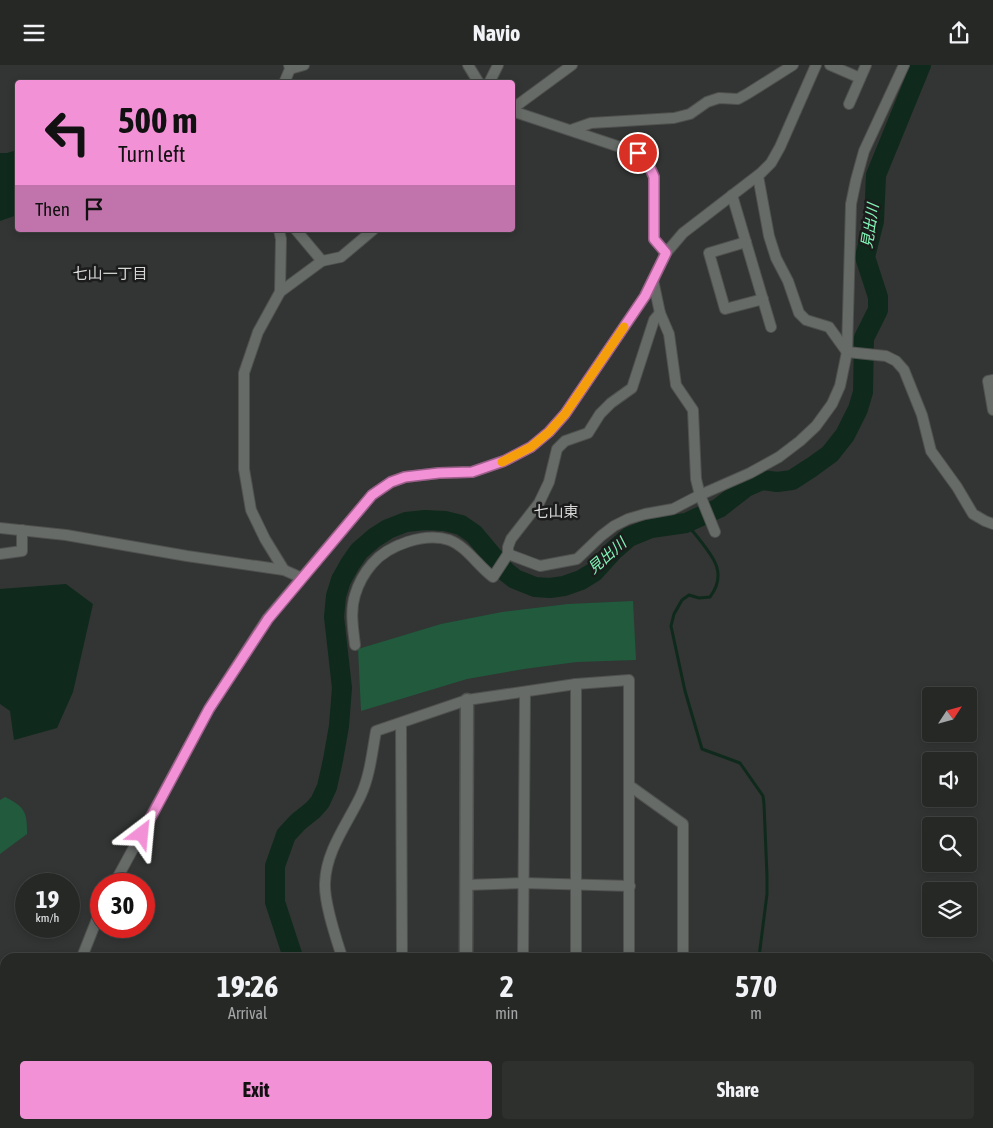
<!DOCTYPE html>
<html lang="en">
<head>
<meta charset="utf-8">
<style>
	body { margin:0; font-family:"Asap Condensed","Noto Sans JP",sans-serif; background:#2e302e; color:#f1f3f6; height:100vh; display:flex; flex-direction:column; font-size:19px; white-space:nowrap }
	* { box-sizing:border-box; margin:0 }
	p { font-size:16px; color:#a4a6a7 }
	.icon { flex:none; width:28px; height:28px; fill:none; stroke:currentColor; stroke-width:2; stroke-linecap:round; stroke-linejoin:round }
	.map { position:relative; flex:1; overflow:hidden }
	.drawer { position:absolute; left:0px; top:888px; width:994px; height:176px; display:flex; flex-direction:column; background:#262826; border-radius:15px 15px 0 0; box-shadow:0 2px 8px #0003,0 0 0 1px #424443 }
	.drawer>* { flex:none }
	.top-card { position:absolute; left:15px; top:15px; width:500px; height:152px; border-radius:5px; box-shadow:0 2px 8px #0003,0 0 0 1px #424443; background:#f291d6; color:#111; overflow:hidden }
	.needle { width:32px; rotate:54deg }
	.buttons { position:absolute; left:922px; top:622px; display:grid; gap:10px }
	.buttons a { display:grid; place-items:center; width:55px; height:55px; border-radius:5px; background:#262826; box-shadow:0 2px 8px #0003,0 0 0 1px #424443; font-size:25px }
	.speed { position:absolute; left:15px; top:808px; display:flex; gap:10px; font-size:25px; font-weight:700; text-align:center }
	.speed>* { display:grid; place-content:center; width:65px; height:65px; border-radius:50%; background:#262826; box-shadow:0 2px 8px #0003,0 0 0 1px #424443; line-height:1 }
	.speed small { font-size:12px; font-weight:400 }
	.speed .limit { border:8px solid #d22; background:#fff; color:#111 }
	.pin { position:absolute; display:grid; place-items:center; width:42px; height:42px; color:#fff; margin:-21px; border:2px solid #fff; border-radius:50%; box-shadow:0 1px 5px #0007 }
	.me { position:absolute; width:55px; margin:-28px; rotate:29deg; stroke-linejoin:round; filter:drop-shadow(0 0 4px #0008) }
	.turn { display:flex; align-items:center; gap:18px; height:105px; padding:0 20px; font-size:22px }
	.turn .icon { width:65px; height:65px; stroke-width:2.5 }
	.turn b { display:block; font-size:35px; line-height:42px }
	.then { display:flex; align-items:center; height:48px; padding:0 20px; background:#0003; gap:10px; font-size:19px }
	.eta { display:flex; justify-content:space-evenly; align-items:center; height:85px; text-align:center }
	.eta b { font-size:30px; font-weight:700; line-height:35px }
	.primary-button { display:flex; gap:10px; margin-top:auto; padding:10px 20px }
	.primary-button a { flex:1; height:58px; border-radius:5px; background:#f291d6; color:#111; font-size:20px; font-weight:700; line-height:58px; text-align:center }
	.primary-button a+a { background:#2e302e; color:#f1f3f6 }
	header { display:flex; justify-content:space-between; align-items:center; height:65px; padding:0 20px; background:#262826; font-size:22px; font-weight:700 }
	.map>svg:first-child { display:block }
	.green { fill:#215a3d }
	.water { fill:#0f2a1c }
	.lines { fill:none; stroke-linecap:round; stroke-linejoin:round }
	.stream { stroke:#0f2a1c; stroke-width:3 }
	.river { stroke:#0f2a1c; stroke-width:20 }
	.minor-casing { stroke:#4f514f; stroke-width:12 }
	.tertiary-casing { stroke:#4f514f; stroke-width:15 }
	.minor { stroke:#676b68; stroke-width:10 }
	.tertiary { stroke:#676b68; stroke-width:12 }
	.route-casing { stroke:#9d5e8b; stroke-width:12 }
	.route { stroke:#f291d6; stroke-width:9 }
	.slow { stroke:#f59e0b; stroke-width:9 }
	.labels { text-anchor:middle; stroke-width:5; stroke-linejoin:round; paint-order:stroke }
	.water-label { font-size:15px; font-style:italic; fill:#81f5b7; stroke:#1b1c1b }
	.neighbourhood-label { font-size:15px; fill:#d6d8d6; stroke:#1b1c1b }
</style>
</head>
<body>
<header><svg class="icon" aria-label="menu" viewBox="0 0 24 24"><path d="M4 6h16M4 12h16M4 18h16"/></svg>Navio<svg class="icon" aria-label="share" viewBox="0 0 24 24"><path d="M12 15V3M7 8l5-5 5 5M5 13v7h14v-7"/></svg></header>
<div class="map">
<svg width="993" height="1063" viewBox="0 0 993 1063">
	<rect width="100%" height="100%" fill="#323533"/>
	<!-- green -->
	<g class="green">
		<path d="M 633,536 L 636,595 L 577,597 L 524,604 L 467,614 L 361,646 L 358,584 L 441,559 L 502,547 L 568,539 Z"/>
		<path d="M 5,732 C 25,742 27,747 27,769 L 0,789 L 0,735 Z"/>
	</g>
	<!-- water -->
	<g class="water">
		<path d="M 17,85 L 17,150 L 0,156 L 0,88 L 7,88 Z"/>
		<path d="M 66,519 L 93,539 L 73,627 L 57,663 L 14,675 L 10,646 L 0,639 L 0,524 Z"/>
	</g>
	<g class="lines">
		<!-- stream -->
		<g class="stream">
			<path d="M 686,458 C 694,468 715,491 717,503 C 720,514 716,524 710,532 L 699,533 L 689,530 L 682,535 L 674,549 L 671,561 L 685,626 L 702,684 L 740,698 L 763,731 L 764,739 L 767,811 L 767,829 L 759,892"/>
			<path d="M 737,1063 L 737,1059"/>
		</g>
		<!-- river -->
		<g class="river">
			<path d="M 293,892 L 275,837 L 275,801 L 286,770 L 298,757 L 313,745 L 320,737 L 327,722 L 333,695 L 339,661 L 342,623 L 334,552 L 336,531 L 341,515 L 350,499 L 359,486 L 374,473 L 388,464 L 406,457 L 425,455 L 445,456 L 461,460 L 474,469 L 506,507 L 515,514 L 535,522 L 550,523 L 564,521 L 581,515 L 594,507 L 613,486 L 629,472 L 651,463 L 686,458 L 719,443 L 746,422 L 762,415 L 777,417 L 792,415 L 812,402 L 830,389 L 845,370 L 858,344 L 863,327 L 864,273 L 878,245 L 878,232 L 865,192 L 874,156 L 876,110 L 921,0"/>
			<path d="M 266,1063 L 268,1059"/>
		</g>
		<defs>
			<g id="minor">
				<path d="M 468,0 L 479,18"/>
				<path d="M 830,0 L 860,13"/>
				<path d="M 290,4 L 304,0"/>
				<path d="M 284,18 L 290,4 L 289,0"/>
				<path d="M 489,18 L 498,0"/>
				<path d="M 849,39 L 866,0"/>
				<path d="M 512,44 L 572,0"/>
				<path d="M 512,46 L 638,88 L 647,96 L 654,112 L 654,174 L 666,188"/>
				<path d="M 571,65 L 591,58 L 674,53 L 690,49 L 707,37 L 719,33 L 738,34 L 747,29 L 793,0"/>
				<path d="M 758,111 L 769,171 L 776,193 L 788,216 L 799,248 L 806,255 L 829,262 L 847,287 L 886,291 L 896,296 L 904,305 L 922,350 L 931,386 L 957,422 L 973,449 L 985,456 L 993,459"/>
				<path d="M 732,130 L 771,262"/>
				<path d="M 279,165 L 281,174 L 280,227"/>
				<path d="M 296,165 L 322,196"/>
				<path d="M 746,177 L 709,188 L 725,244 L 763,234"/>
				<path d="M 653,215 L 660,248 L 669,269 L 676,320 L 693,345 L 696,414 L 700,430 L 715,467"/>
				<path d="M 993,315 L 988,316 L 993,345"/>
				<path d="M 0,463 L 66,470 L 187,491 L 284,505 L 302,513"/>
				<path d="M 0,489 L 22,486 L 22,465"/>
				<path d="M 508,489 L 540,501 L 577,494 L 601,471 L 614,461 L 628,454 L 645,449 L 673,444 L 700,430 L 750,408 L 779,392 L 800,376 L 816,361 L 832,339 L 840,321 L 847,287 L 851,139 L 856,115 L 864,86 L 904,0"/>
				<path d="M 284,505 L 265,474 L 251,445 L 244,404 L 244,308 L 258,267 L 280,227 L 322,196 L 341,192 L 373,165"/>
				<path d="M 355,580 C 353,563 350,546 355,530 C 358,520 365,507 372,499 C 388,480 425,467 449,475 C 466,481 479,502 493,512 L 508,489 L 508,482 L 511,474 L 539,438 L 549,417 L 557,384 L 565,376 L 588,368 L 600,349 L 611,338 L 632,323 L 654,255 L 660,248"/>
				<path d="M 401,658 L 402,892"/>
				<path d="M 630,721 L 683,759 L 683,892"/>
				<path d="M 114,819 L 209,644 L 267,554 L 372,430 L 391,417 L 405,412 L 439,408 L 472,407 L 504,396 L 531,382 L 549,367 L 565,349 L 645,231 L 666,188 L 683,168 L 761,108 L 771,98 L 780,82 L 816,0"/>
				<path d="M 466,820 L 523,818 L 630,821"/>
				<path d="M 82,892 L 101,844"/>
				<path d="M 342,892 C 336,873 324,838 325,818 C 326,785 348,758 361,730 C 370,710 372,688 376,666 L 467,635 L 576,619 L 629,615 L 629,892"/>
				<path d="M 523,892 L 525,627"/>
				<path d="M 576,892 L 576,619"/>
				<path d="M 49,1059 L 50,1063"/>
				<path d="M 316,1059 L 317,1063"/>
				<path d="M 683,1059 L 683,1063"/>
				<path d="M 402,1063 L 402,1059"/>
				<path d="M 522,1063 L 522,1059"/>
				<path d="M 576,1063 L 576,1059"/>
				<path d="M 627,1063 L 627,1059"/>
			</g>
			<g id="tertiary">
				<path d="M 466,892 L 467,635"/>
				<path d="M 465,1063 L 465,1059"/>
			</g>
		</defs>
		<!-- minor casing -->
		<use href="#minor" class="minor-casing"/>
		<!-- tertiary casing -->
		<use href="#tertiary" class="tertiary-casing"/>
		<!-- minor -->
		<use href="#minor" class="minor"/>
		<!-- tertiary -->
		<use href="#tertiary" class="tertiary"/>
	</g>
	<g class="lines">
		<defs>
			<path id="route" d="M 142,769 L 209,644 L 268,554 L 372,430 L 391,417 L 405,412 L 439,408 L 472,407 L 504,396 L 531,382 L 549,367 L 565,349 L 645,231 L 666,188 L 654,174 L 654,112 L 647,96 L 638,88"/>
		</defs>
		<!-- route casing -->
		<use href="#route" class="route-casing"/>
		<!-- route -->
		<use href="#route" class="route"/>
		<!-- slow -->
		<path class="slow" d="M 502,397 L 531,382 L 549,367 L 565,349 L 624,262"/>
	</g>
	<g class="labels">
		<!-- water labels -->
		<g class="water-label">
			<text transform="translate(870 161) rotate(-81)" y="5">見出川</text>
			<text transform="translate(607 491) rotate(-41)" y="5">見出川</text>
		</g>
		<!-- neighbourhood labels -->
		<g class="neighbourhood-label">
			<text x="110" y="214">七山一丁目</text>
			<text x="556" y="452">七山東</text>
		</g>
	</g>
</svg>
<div class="buttons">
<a><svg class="needle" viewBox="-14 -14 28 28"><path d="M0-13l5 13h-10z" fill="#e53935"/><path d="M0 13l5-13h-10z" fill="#a4a6a7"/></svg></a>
<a><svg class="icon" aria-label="sound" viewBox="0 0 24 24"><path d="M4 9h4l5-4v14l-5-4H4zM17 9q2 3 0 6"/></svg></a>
<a><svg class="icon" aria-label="search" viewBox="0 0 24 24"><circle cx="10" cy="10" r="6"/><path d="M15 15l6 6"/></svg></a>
<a><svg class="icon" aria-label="layers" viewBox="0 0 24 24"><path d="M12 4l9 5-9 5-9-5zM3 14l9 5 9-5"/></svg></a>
</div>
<div class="speed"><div>19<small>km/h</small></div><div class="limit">30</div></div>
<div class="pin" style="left:638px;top:88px;background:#d93025"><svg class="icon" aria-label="arrive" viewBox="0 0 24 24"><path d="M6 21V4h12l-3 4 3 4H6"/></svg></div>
<svg class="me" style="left:142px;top:769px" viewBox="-20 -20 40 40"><path d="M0-17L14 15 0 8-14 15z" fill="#f291d6" stroke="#fff" stroke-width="4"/></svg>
<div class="top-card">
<div class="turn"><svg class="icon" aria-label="left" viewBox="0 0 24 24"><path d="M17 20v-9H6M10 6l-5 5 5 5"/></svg><div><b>500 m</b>Turn left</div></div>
<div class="then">Then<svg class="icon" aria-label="arrive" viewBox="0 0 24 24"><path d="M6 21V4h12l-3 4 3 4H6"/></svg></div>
</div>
<section class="drawer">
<div class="eta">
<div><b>19:26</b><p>Arrival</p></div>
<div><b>2</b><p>min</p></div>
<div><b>570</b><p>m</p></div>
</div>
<div class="primary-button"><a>Exit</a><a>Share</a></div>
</section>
</div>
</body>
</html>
